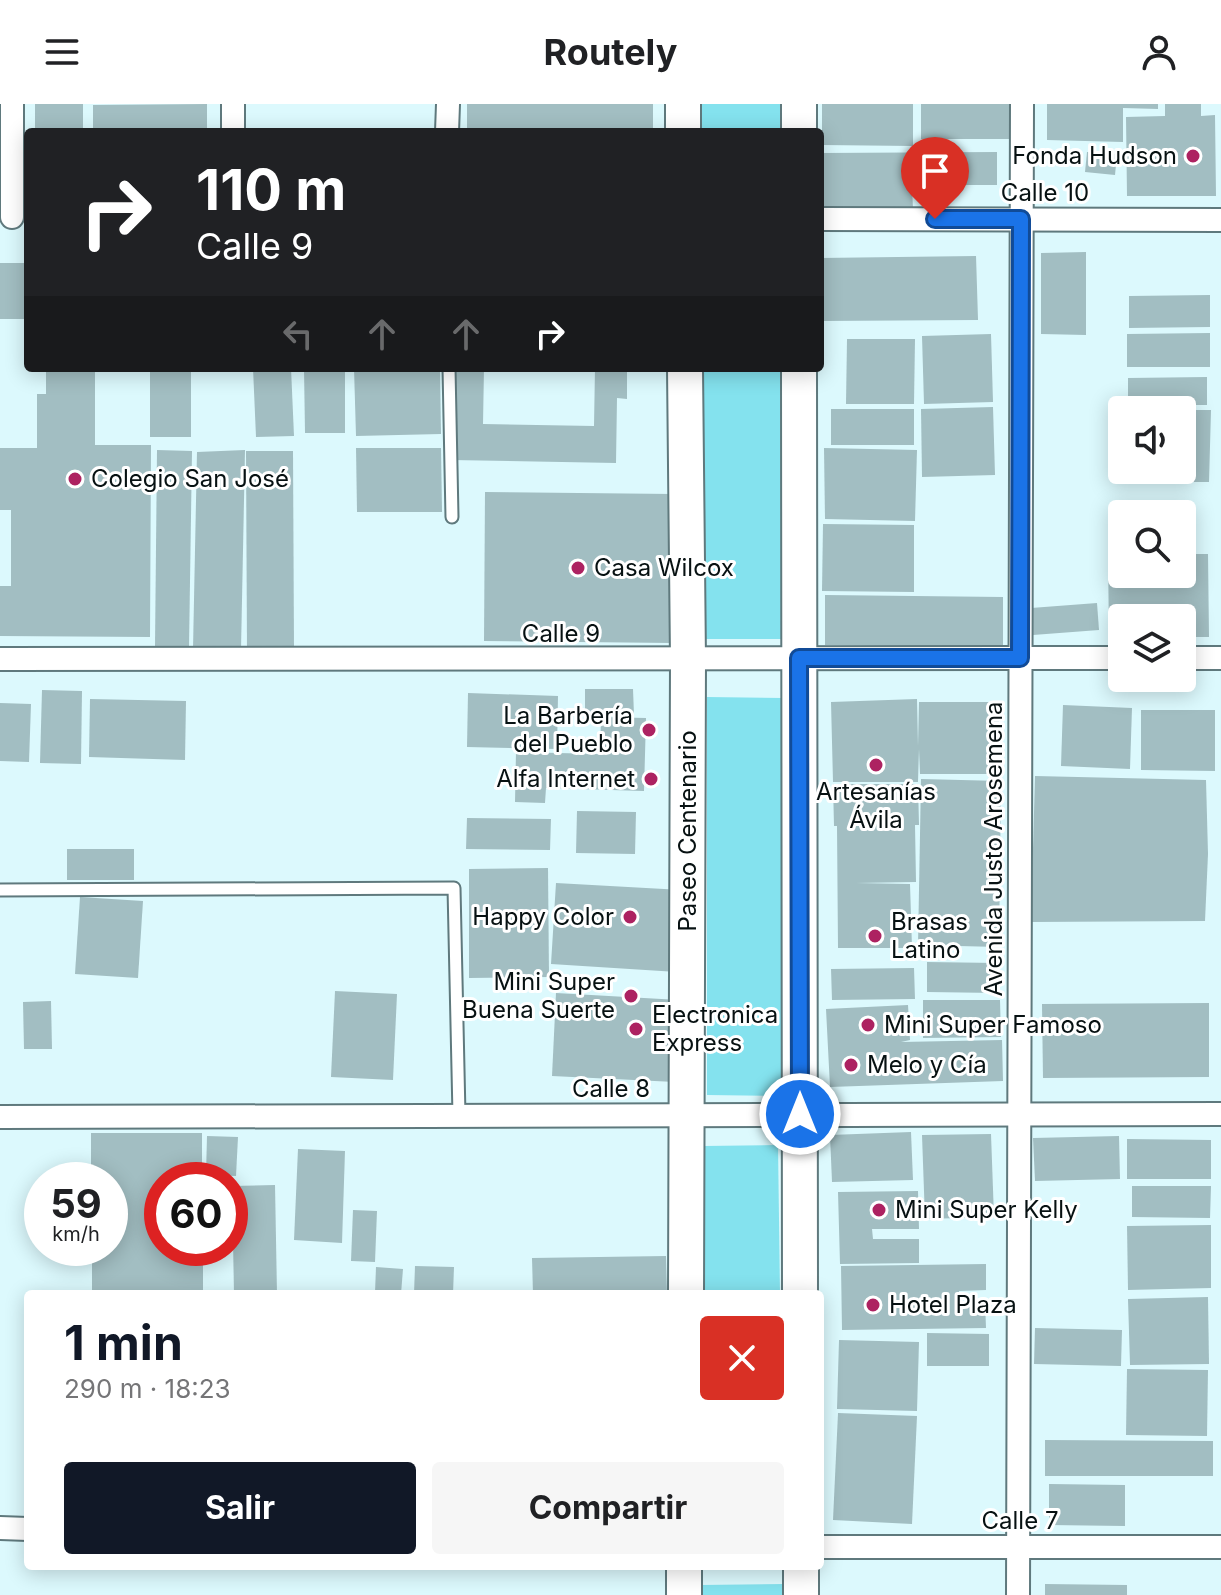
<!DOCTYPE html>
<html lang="es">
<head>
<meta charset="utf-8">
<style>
	body { margin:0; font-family:Inter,sans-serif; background:#f6f6f6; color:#202124; height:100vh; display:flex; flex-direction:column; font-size:30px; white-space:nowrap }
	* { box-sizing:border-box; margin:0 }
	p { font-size:26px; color:#757577 }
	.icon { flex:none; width:44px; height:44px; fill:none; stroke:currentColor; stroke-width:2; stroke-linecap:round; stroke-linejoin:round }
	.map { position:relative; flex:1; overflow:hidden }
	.panel { position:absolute; left:24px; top:1186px; width:800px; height:280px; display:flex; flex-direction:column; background:#fff; border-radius:8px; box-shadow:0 4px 20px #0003 }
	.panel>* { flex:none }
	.top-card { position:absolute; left:24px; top:24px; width:800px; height:244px; border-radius:8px; box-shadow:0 4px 20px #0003; background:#202124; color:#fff; overflow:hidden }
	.controls { position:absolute; left:1108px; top:292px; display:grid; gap:16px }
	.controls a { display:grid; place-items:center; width:88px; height:88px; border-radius:8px; background:#fff; box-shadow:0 4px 20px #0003; font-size:40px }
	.speed { position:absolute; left:24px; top:1058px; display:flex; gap:16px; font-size:40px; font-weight:700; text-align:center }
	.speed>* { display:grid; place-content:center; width:104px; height:104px; border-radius:50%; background:#fff; box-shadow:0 4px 20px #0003; line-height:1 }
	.speed small { font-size:20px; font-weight:400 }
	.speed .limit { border:12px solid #d22; background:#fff; color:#111 }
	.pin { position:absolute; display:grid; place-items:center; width:68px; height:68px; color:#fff; margin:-82px -34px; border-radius:50% 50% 50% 0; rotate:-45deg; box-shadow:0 0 8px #0007 }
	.pin .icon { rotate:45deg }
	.me { position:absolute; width:88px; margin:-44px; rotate:0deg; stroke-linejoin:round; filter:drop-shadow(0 0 6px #0008) }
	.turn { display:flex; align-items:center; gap:28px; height:168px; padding:0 40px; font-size:36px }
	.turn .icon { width:104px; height:104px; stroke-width:2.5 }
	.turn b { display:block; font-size:56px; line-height:68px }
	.lanes { display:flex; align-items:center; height:76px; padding:0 40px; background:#0003; justify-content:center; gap:40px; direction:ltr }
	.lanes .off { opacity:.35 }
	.round { display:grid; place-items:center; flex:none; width:84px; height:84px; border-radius:8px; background:#f6f6f6 }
	.head { display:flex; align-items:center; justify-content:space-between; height:136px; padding:0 40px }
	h1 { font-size:48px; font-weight:700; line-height:60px; color:#111827 }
	.primary-button { display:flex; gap:16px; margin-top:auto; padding:16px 40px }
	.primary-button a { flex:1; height:92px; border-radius:8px; background:#111827; color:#fff; font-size:32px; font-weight:700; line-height:92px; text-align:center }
	.primary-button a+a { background:#f6f6f6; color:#202124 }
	header { display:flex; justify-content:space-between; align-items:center; height:104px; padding:0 40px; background:#fff; font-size:36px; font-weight:700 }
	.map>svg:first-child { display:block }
	.green { fill:#84e2ee }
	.building { fill:#a2bec2 }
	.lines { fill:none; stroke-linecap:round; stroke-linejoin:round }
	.lane-casing { stroke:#5f797d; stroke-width:15 }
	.street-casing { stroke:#5f797d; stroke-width:26 }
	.primary-casing { stroke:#5f797d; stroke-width:38 }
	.lane { stroke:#fff; stroke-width:11 }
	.street { stroke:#fff; stroke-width:22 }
	.primary { stroke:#fff; stroke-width:34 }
	.route-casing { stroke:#114b97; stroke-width:20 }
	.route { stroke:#1a73e8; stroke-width:14 }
	.poi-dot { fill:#ad2261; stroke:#fff; stroke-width:3 }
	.labels { text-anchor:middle; stroke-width:6; stroke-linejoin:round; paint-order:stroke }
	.poi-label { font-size:24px; fill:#071112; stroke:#fff; text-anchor:start }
	.street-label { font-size:24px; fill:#071112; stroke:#fff }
</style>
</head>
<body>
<header><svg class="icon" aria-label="menu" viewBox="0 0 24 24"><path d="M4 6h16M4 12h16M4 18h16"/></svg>Routely<svg class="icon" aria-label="person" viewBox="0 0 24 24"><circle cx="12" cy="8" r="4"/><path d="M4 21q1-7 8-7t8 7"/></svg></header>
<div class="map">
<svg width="1221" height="1491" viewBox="0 0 1221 1491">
	<rect width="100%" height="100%" fill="#dcf9fd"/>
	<!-- green -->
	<g class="green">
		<path d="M 693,0 L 780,0 L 780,28 L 692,28 Z"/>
		<path d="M 697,264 L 783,264 L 786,535 L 700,535 Z"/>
		<path d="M 707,593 L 783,594 L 782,992 L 707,991 Z"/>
		<path d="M 778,1041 L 780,1190 L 705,1190 L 704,1042 Z"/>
		<path d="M 784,1480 L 784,1491 L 700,1491 L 700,1481 Z"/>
	</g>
	<!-- building -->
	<g class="building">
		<rect x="35" y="0" width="48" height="28"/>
		<path d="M 207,0 L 207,28 L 93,28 L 93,1 Z"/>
		<rect x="467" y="0" width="186" height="28"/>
		<path d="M 822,0 L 913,0 L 913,42 L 822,41 Z"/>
		<rect x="921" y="0" width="89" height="35"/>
		<path d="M 1047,0 L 1158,0 L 1158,5 L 1123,4 L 1123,38 L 1047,36 Z"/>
		<path d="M 1165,0 L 1201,0 L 1201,12 L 1215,11 L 1216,92 L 1127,92 L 1126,13 L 1165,12 Z"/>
		<path d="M 997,48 L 997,81 L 912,81 L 913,106 L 820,107 L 820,49 Z"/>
		<path d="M 1087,48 L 1117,50 L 1115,71 L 1085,68 Z"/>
		<path d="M 1086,148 L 1086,231 L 1041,230 L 1041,149 Z"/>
		<path d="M 976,152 L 978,216 L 820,217 L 820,154 Z"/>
		<rect x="0" y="159" width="28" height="56"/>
		<path d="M 1210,191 L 1210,223 L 1129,224 L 1129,192 Z"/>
		<path d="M 1210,229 L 1210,263 L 1127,263 L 1127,230 Z"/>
		<path d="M 991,230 L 993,298 L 924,300 L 922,232 Z"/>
		<path d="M 847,235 L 915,235 L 914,300 L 846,300 Z"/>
		<path d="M 46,264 L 95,264 L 95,341 L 151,341 L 150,533 L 0,532 L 0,482 L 11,482 L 11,406 L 0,406 L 0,344 L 37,344 L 37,290 L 46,290 Z"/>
		<rect x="150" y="264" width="41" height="69"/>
		<path d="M 253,264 L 291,264 L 294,332 L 256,333 Z"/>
		<path d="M 304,264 L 345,264 L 345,329 L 305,329 Z"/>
		<path d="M 354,264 L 440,264 L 441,330 L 356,332 Z"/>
		<path d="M 452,264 L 484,264 L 483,320 L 594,322 L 595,264 L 627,264 L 627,295 L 617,294 L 616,359 L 451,356 Z"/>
		<path d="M 1207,273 L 1207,301 L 1128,301 L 1128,274 Z"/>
		<path d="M 993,303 L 995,371 L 922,373 L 921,305 Z"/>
		<rect x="831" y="305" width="83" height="36"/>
		<path d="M 1182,306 L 1211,306 L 1209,378 L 1122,378 L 1121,366 L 1182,366 Z"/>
		<path d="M 356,344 L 441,344 L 442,408 L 357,408 Z"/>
		<path d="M 824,344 L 917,346 L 915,417 L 825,415 Z"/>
		<path d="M 157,346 L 192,347 L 189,543 L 155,542 Z"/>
		<path d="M 245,346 L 241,546 L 193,545 L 197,348 Z"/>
		<path d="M 246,347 L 293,347 L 294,544 L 247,545 Z"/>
		<path d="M 485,388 L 673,390 L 672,539 L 484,537 Z"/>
		<path d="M 823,420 L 914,421 L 914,488 L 822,487 Z"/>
		<path d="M 1182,450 L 1208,450 L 1209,533 L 1182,533 L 1182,514 L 1122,514 L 1122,534 L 1109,534 L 1108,451 L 1122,451 L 1122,470 L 1182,470 Z"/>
		<path d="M 825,491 L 1003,493 L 1003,543 L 825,541 Z"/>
		<path d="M 1097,499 L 1099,526 L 1033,531 L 1031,504 Z"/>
		<path d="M 585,585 L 633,585 L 634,611 L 585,611 Z"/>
		<path d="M 42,586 L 82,587 L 81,660 L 40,659 Z"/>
		<path d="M 468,589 L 558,592 L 557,645 L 467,643 Z"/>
		<path d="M 90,595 L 186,597 L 185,656 L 89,653 Z"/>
		<path d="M 917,595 L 918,642 L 919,598 L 999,598 L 999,670 L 920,670 L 919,645 L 918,678 L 833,678 L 831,598 Z"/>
		<path d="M 0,599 L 31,600 L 29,658 L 0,657 Z"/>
		<path d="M 1063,601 L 1132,604 L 1130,665 L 1061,662 Z"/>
		<path d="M 1141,606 L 1215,606 L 1215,667 L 1141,666 Z"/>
		<path d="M 601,613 L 646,614 L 644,687 L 546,684 L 545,699 L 515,698 L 516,648 L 600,650 Z"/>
		<path d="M 1035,672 L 1206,676 L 1208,750 L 1205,817 L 1031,818 Z"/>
		<path d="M 921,675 L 1001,677 L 999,843 L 918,841 Z"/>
		<path d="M 833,680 L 918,680 L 919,721 L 915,721 L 916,778 L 856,779 L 910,780 L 912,844 L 838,844 L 837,722 L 834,722 Z"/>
		<path d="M 577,707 L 636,708 L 635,750 L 576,749 Z"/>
		<path d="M 467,714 L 551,715 L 550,746 L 466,745 Z"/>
		<rect x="67" y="745" width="67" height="31"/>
		<path d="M 548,764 L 549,873 L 469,874 L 469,765 Z"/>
		<path d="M 556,779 L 682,786 L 677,868 L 551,860 Z"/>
		<path d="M 80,793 L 143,797 L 138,874 L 75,870 Z"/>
		<path d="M 927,858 L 997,859 L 997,889 L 927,888 Z"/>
		<path d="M 914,864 L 915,895 L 832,896 L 831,865 Z"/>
		<path d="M 335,887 L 397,890 L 393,976 L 331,973 Z"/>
		<path d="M 556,889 L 679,896 L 675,978 L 552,972 Z"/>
		<path d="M 923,896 L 1000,896 L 1001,933 L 923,934 Z"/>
		<path d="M 51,897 L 52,945 L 24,945 L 23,898 Z"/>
		<path d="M 1209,899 L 1209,973 L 1043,974 L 1042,900 Z"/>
		<path d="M 908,901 L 910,936 L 901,938 L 1002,936 L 1003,977 L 830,983 L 826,905 Z"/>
		<path d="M 911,1028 L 913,1076 L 832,1078 L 830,1031 Z"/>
		<path d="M 91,1029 L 202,1029 L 202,1076 L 162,1076 L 162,1144 L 203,1144 L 203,1190 L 92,1190 L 92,1144 L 110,1144 L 110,1076 L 91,1076 Z"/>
		<path d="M 991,1030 L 994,1113 L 925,1115 L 922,1031 Z"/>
		<path d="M 207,1032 L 238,1033 L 236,1072 L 206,1071 Z"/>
		<path d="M 1119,1032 L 1120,1075 L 1035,1077 L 1033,1034 Z"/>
		<path d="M 1127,1035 L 1211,1036 L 1211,1075 L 1127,1075 Z"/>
		<path d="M 298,1045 L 345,1047 L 342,1139 L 294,1136 Z"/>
		<path d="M 275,1081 L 277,1190 L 234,1190 L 232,1082 Z"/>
		<path d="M 1132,1082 L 1211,1082 L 1210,1114 L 1132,1113 Z"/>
		<path d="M 918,1087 L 919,1125 L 872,1125 L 873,1135 L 919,1135 L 919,1159 L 840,1160 L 838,1088 Z"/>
		<path d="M 353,1106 L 377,1107 L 375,1158 L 351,1157 Z"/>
		<path d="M 1211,1121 L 1211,1184 L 1128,1186 L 1127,1122 Z"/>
		<path d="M 666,1152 L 667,1190 L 533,1190 L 532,1154 Z"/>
		<path d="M 986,1160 L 986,1186 L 959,1187 L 959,1197 L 985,1197 L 986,1224 L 842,1226 L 841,1162 Z"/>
		<path d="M 415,1162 L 454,1163 L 453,1190 L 414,1190 Z"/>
		<path d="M 376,1163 L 403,1165 L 401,1190 L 375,1189 Z"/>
		<path d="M 1208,1193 L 1209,1260 L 1130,1261 L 1128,1195 Z"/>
		<path d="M 1035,1224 L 1122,1226 L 1121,1262 L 1034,1260 Z"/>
		<path d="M 927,1229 L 989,1230 L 989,1262 L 927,1262 Z"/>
		<path d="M 839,1236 L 919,1238 L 917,1307 L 837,1305 Z"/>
		<path d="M 1127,1265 L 1208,1266 L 1207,1332 L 1126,1331 Z"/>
		<path d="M 838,1309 L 917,1312 L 912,1420 L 833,1416 Z"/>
		<path d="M 1045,1336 L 1213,1337 L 1213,1372 L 1045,1372 Z"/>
		<path d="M 1049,1380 L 1125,1381 L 1125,1422 L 1049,1421 Z"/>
		<path d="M 1045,1480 L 1127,1481 L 1127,1491 L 1045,1491 Z"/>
	</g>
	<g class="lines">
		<defs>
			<g id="lane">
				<path d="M 449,264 L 452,413"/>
				<path d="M 0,786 L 454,784 L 459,1011"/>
			</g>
			<g id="street">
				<path d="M 233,0 L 233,28"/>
				<path d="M 447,28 L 448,0"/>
				<path d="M 12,113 L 12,0"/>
				<path d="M 820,115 L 1221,116"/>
				<path d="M 1182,554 L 1221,554"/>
				<path d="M 0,555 L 1122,554"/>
				<path d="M 0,1013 L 1221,1010"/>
				<path d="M 0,1424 L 28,1425"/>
				<path d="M 820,1443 L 1221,1443"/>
				<path d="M 1018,1491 L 1022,0"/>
			</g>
			<g id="primary">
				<path d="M 683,0 L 683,28"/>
				<path d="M 799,0 L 799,28"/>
				<path d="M 685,264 L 688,556 L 686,1190"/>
				<path d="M 799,264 L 800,1190"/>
				<path d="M 801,1462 L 801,1491"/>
				<path d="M 684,1491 L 684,1462"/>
			</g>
		</defs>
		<!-- lane casing -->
		<use href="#lane" class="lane-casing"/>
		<!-- street casing -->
		<use href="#street" class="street-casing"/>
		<!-- primary casing -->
		<use href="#primary" class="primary-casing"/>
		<!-- lane -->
		<use href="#lane" class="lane"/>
		<!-- street -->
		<use href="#street" class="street"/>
		<!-- primary -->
		<use href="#primary" class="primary"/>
	</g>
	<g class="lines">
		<defs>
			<path id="route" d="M 800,1010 L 799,554 L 1020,554 L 1021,115 L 935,115"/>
		</defs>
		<!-- route casing -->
		<use href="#route" class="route-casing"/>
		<!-- route -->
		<use href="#route" class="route"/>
	</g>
	<!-- markers -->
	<g class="poi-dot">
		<circle cx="1193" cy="52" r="8"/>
		<circle cx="75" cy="375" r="8"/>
		<circle cx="578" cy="464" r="8"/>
		<circle cx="649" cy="626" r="8"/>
		<circle cx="876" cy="661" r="8"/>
		<circle cx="651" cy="675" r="8"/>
		<circle cx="630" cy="813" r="8"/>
		<circle cx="875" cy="832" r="8"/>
		<circle cx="631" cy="892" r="8"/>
		<circle cx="868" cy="921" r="8"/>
		<circle cx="636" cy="925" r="8"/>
		<circle cx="851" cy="961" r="8"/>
		<circle cx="879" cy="1106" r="8"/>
		<circle cx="873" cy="1201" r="8"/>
	</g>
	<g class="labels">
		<!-- poi labels -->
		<g class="poi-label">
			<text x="1177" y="60" text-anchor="end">Fonda Hudson</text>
			<text x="91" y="383">Colegio San José</text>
			<text x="594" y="472">Casa Wilcox</text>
			<text x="633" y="620" text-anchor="end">La Barbería<tspan x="633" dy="28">del Pueblo</tspan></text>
			<text x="635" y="683" text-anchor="end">Alfa Internet</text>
			<text x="876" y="696" text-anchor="middle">Artesanías<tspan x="876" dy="28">Ávila</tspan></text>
			<text x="614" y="821" text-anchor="end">Happy Color</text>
			<text x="891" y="826">Brasas<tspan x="891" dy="28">Latino</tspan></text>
			<text x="615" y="886" text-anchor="end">Mini Super<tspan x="615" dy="28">Buena Suerte</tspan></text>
			<text x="652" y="919">Electronica<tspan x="652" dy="28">Express</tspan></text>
			<text x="884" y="929">Mini Super Famoso</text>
			<text x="867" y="969">Melo y Cía</text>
			<text x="895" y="1114">Mini Super Kelly</text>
			<text x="889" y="1209">Hotel Plaza</text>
		</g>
		<!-- street labels -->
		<g class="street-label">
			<text x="1045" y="97">Calle 10</text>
			<text x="561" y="538">Calle 9</text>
			<text transform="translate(688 727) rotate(-90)" y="8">Paseo Centenario</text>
			<text transform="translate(994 745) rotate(-90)" y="8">Avenida Justo Arosemena</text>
			<text x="611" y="993">Calle 8</text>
			<text x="1020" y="1425">Calle 7</text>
		</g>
	</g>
</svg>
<div class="controls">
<a><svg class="icon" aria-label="sound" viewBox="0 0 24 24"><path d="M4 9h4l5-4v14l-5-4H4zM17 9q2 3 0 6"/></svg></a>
<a><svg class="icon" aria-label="search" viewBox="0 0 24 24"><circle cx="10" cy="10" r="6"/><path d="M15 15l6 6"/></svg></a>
<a><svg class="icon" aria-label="layers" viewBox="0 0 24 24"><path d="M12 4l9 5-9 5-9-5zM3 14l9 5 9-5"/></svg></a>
</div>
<div class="speed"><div>59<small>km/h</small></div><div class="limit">60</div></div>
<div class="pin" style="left:935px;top:115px;background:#d93025"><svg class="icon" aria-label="arrive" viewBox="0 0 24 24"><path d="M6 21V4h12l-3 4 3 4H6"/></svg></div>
<svg class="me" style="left:800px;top:1010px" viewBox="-20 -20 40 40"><circle r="17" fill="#1a73e8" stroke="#fff" stroke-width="3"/><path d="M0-11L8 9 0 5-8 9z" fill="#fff"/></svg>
<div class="top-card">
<div class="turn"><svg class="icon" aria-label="right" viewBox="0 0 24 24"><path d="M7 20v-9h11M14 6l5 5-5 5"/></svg><div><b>110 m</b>Calle 9</div></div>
<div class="lanes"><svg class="icon off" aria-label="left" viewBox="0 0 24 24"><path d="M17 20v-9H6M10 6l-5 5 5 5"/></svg><svg class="icon off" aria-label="ahead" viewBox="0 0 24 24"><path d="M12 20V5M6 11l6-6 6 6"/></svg><svg class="icon off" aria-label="ahead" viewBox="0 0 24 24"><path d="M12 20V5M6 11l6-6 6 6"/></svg><svg class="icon" aria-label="right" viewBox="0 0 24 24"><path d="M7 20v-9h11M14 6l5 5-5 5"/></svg></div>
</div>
<section class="panel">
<div class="head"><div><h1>1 min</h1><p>290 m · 18:23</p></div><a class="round" style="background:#d93025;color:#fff"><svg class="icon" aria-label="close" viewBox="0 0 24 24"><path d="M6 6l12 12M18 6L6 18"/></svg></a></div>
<div class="primary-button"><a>Salir</a><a>Compartir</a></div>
</section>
</div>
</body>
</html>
